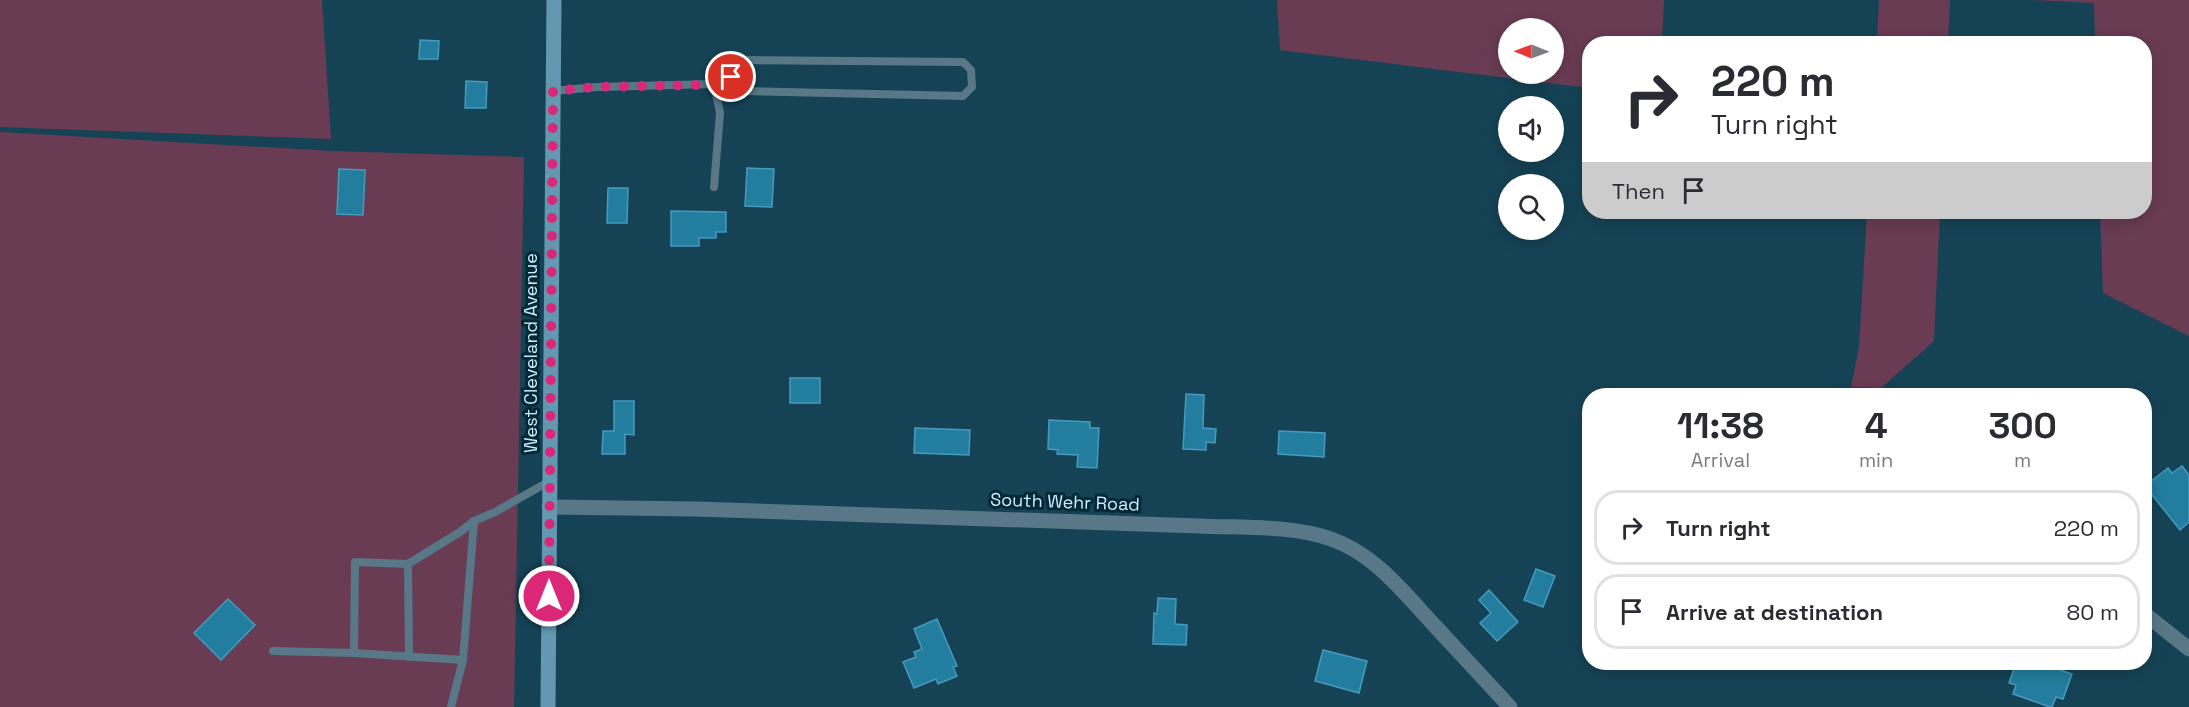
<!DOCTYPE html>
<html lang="en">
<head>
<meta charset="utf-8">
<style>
	body { margin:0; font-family:"Space Grotesk",sans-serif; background:#f2f2f3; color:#2b2b33; height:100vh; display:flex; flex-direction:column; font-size:22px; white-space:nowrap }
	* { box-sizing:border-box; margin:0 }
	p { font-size:20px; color:#7c7c81 }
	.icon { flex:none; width:33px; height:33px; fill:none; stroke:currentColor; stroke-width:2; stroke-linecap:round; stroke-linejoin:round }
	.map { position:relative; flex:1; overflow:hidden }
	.side { position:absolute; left:1582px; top:388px; width:570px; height:282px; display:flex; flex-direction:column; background:#fff; border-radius:24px; box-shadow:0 3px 15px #0003 }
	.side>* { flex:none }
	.banner { position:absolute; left:1582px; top:36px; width:570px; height:183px; border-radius:24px; box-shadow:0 3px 15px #0003; background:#fff; color:#2b2b33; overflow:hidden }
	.needle { width:39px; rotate:271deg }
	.buttons { position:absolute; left:1498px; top:18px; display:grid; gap:12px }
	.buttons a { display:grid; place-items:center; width:66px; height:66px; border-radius:50%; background:#fff; box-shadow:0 3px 15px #0003; font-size:30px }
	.pin { position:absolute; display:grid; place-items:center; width:51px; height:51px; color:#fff; margin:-26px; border:3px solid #fff; border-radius:50%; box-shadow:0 2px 6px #0007 }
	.me { position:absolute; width:66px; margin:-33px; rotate:0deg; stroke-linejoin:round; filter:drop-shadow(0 0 4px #0008) }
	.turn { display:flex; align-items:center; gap:21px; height:126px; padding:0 30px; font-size:27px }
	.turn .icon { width:78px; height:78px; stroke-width:2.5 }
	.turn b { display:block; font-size:42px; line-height:51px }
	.then { display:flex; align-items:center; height:57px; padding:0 30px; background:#0003; gap:12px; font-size:22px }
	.eta { display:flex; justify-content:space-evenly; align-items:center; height:102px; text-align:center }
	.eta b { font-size:36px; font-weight:600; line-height:42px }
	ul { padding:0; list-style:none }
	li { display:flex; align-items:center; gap:18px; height:75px; margin:0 12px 9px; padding:0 18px; border:3px solid #e1e1e2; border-radius:24px }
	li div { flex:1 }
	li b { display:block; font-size:22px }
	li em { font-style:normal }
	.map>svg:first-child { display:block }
	.green { fill:#693c54; fill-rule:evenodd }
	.building { fill:#237d9e; stroke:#469abd; stroke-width:1.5 }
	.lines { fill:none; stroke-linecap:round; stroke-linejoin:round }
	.service { stroke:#587887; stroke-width:8 }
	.minor { stroke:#587887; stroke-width:15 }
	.secondary { stroke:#6498b0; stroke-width:15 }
	.route { stroke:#db2777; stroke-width:10; stroke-dasharray:0 18 }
	.labels { text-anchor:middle; stroke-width:6; stroke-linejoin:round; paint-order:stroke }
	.street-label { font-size:18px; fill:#ceedfc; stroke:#032836 }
</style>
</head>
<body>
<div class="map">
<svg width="2189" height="707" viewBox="0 0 2189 707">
	<rect width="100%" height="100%" fill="#154355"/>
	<!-- green -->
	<g class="green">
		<path d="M 0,0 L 322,0 L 331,139 L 0,127 Z"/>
		<path d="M 1277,0 L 1664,0 L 1662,43 L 1590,44 L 1590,101 L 1581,87 L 1280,50 ZM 1554,28 L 1554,74 L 1509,74 L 1509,28 Z"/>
		<path d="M 1879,0 L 1950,0 L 1948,43 L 1877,43 Z"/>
		<path d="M 2030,0 L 2189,0 L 2189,336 L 2103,293 L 2100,212 L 2145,212 L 2145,44 L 2095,43 L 2094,3 Z"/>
		<path d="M 0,132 L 332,151 L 524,157 L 514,707 L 0,707 Z"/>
		<path d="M 1867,212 L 1940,212 L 1934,341 L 1881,388 L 1851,387 L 1859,347 Z"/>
	</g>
	<!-- building -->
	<g class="building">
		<path d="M 420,40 L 439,41 L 438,59 L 419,59 Z"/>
		<path d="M 466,81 L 487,82 L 486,108 L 465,108 Z"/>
		<path d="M 747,168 L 774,169 L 772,207 L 745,206 Z"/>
		<path d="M 339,169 L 365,170 L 363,215 L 337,214 Z"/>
		<path d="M 608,188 L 628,188 L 627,223 L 607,223 Z"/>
		<path d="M 671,211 L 726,212 L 726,232 L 716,232 L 716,238 L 699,238 L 699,246 L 671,246 Z"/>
		<rect x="790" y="378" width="30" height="25"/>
		<path d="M 1186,394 L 1204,395 L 1203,428 L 1216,429 L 1215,443 L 1206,442 L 1206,450 L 1183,449 Z"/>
		<path d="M 614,401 L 634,401 L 634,435 L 625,434 L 625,454 L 602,454 L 603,431 L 614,431 Z"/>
		<path d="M 1049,420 L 1090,422 L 1090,428 L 1099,428 L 1097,468 L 1077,467 L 1078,455 L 1057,454 L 1058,450 L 1048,449 Z"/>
		<path d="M 915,428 L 970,430 L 969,455 L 914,453 Z"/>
		<path d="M 1279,431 L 1325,433 L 1324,457 L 1278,454 Z"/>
		<path d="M 2182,466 L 2189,475 L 2189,522 L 2180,530 L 2145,486 L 2168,468 L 2172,473 Z"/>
		<path d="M 1536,569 L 1555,576 L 1543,607 L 1524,600 Z"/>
		<path d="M 1489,590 L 1518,622 L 1497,641 L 1480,623 L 1491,613 L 1479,600 Z"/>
		<path d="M 1158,598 L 1176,599 L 1175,624 L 1187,625 L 1186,645 L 1153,644 L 1154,613 L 1157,614 Z"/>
		<path d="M 228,599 L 255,625 L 221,660 L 194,633 Z"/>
		<path d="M 937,619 L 957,666 L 953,667 L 957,676 L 938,684 L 936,679 L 914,688 L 903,662 L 916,657 L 914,652 L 922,649 L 914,629 Z"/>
		<path d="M 1323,650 L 1367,661 L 1359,693 L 1315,681 Z"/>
		<path d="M 2016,663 L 2039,663 L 2072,674 L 2063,699 L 2056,697 L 2052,707 L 2050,707 L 2013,694 L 2016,685 L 2009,683 Z"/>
	</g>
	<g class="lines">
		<!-- service -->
		<g class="service">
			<path d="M 714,84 L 731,77 L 743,60 L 963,62 L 971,70 L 972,87 L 963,96 L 743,91 L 731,77"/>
			<path d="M 553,91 L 597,87 L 714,84 L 720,113 L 714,187"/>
			<path d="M 408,564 L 409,657"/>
			<path d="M 273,651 L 354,653 L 355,562 L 408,564 L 460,532 L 474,521 L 495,512 L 550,481"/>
			<path d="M 354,653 L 463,660 L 474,521"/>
			<path d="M 451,707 L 463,660"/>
		</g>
		<!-- minor -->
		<g class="minor">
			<path d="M 549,507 L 696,509 L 1199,526 C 1241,528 1292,525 1331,539 C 1375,554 1405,594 1435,626 C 1460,653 1485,680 1510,707"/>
			<path d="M 2145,614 L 2189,649"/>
		</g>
		<!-- secondary -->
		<path class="secondary" d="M 548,707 L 554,0"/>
	</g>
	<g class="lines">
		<!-- route -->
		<path class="route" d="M 549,596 L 553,91 L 597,87 L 699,85 L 714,84 L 731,77"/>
	</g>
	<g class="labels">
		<!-- street labels -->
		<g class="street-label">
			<text transform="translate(531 353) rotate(-90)" y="6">West Cleveland Avenue</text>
			<text transform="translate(1065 502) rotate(2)" y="6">South Wehr Road</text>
		</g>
	</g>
</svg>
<div class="buttons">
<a><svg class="needle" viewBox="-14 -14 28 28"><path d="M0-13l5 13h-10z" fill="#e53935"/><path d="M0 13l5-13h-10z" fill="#7c7c81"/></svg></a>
<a><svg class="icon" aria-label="sound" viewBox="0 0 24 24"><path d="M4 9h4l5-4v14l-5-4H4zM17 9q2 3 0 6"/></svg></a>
<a><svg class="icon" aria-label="search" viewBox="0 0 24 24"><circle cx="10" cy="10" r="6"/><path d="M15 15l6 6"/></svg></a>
</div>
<div class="pin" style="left:731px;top:77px;background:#d93025"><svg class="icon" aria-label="arrive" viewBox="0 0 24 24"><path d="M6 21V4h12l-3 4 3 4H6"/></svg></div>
<svg class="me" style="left:549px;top:596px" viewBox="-20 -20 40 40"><circle r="17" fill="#db2777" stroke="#fff" stroke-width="3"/><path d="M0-11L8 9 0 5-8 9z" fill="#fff"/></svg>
<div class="banner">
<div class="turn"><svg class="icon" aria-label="right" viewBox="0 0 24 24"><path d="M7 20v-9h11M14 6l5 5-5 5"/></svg><div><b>220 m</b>Turn right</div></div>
<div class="then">Then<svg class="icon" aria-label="arrive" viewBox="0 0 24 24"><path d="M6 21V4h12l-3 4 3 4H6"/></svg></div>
</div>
<section class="side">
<div class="eta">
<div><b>11:38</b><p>Arrival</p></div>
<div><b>4</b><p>min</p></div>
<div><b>300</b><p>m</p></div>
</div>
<ul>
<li><svg class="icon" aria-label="right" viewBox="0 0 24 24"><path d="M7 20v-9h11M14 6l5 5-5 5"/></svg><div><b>Turn right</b></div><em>220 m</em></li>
<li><svg class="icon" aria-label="arrive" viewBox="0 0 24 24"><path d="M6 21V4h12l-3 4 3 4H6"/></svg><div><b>Arrive at destination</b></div><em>80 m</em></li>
</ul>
</section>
</div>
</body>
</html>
